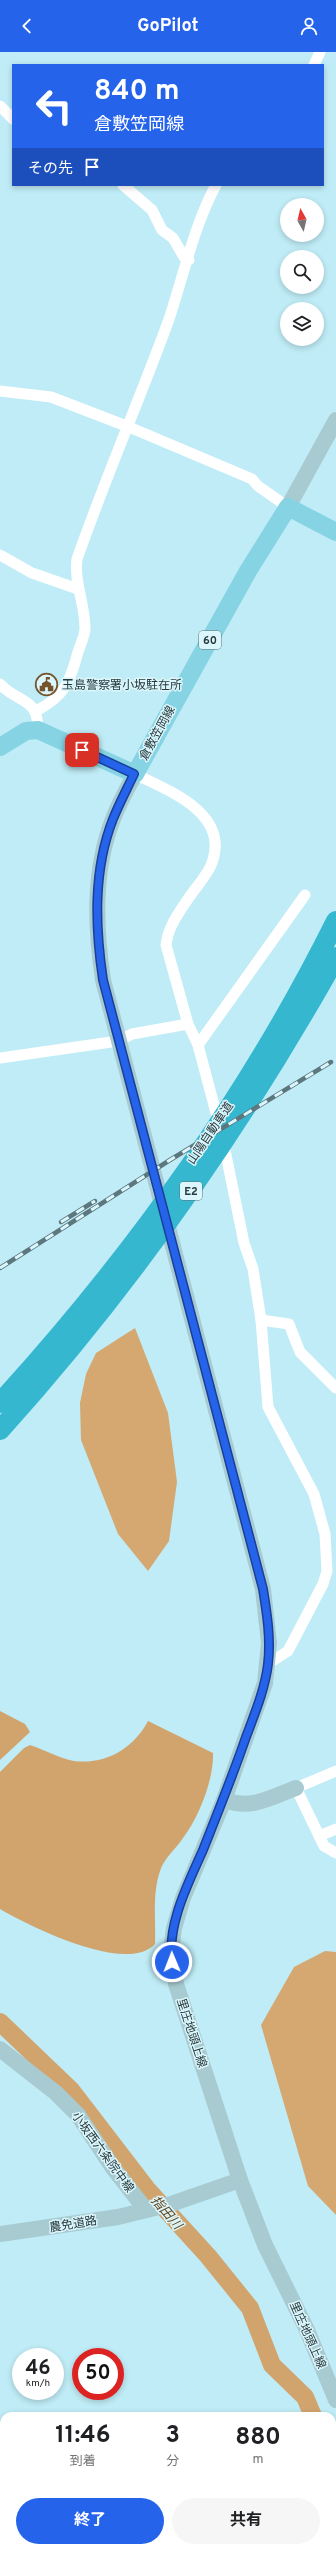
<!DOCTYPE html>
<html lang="ja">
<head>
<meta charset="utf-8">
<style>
	body { margin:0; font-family:Overpass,"Noto Sans JP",sans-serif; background:#f6f6f6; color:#202124; height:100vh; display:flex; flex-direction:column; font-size:15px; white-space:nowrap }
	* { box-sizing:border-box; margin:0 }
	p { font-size:13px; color:#757577 }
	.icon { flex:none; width:22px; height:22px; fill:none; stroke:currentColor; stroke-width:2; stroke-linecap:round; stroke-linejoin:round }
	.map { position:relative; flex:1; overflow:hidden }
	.side { position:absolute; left:0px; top:2360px; width:336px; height:140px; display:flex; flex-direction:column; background:#fff; border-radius:12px 12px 0 0; box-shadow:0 2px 6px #0003 }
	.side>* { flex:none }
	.guide { position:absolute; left:12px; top:12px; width:312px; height:122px; border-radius:0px; box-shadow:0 2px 6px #0003; background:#2563eb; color:#fff; overflow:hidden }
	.needle { width:26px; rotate:352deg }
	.controls { position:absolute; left:280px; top:146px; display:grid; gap:8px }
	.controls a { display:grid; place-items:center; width:44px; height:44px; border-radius:50%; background:#fff; box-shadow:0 2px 6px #0003; font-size:20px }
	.speed { position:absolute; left:12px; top:2296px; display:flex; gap:8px; font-size:20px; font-weight:700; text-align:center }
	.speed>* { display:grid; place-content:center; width:52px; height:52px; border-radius:50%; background:#fff; box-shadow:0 2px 6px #0003; line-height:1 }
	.speed small { font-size:10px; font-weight:400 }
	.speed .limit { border:6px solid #d22; background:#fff; color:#111 }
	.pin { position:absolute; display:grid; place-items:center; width:34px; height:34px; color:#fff; margin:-17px; border-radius:8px; box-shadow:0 2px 6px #0006 }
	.me { position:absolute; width:44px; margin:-22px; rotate:359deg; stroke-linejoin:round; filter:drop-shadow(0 0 3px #0008) }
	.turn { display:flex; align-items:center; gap:14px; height:84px; padding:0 16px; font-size:18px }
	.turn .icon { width:52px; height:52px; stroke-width:2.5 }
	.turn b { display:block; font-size:28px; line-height:34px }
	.then { display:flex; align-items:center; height:38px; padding:0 16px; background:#0003; gap:8px; font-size:15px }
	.eta { display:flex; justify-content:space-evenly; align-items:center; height:68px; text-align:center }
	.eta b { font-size:24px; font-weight:700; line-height:28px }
	.primary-button { display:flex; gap:8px; margin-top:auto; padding:8px 16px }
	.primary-button a { flex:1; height:46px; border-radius:24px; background:#2563eb; color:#fff; font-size:16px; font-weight:700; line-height:46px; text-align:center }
	.primary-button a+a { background:#f6f6f6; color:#202124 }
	header { display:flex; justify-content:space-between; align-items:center; height:52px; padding:0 16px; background:#2563eb; color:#fff; font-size:18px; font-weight:700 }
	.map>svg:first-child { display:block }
	.forest { fill:#d6a871 }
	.water { fill:#d2a46d }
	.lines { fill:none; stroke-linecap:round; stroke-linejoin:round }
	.river { stroke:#d2a46d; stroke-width:18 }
	.street { stroke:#fff; stroke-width:11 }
	.secondary { stroke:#a8cbd2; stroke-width:16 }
	.primary { stroke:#86d4e3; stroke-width:18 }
	.highway { stroke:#35b7d0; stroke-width:20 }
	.rail-casing { stroke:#5c777d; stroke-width:4.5 }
	.rail { stroke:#dbf6fc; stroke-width:3; stroke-dasharray:9; stroke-linecap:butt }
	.route-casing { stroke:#184099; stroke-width:10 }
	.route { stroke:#2563eb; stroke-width:7 }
	.labels { text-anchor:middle; stroke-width:3; stroke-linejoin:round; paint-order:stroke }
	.shield { fill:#dbf6fc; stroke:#5e7277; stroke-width:1 }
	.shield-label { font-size:11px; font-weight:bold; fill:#283a3e }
	.poi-label { font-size:12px; fill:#283a3e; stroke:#dbf6fc; text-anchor:start }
	.street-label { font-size:12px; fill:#283a3e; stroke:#dbf6fc }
	.water-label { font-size:13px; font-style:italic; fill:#634319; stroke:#dbf6fc }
</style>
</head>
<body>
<header><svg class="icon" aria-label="back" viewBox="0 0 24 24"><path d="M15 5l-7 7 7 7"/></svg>GoPilot<svg class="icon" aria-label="person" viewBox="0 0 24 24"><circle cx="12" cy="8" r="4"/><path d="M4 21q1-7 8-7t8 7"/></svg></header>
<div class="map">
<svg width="336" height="2500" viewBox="0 0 336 2500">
	<rect width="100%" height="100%" fill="#bfecf6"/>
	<!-- forest -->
	<g class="forest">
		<path d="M 135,1276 L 168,1361 L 177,1430 L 169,1489 L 148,1519 L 118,1482 L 81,1388 L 80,1351 L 86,1322 L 96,1301 Z"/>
		<path d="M 325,1899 L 336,1900 L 336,2163 L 308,2134 L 261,1973 L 294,1915 Z"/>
	</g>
	<!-- water -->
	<g class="water">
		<path d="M 0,1659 L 25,1672 L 30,1680 L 0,1708 Z"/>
		<path d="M 148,1669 L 213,1701 C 214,1727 199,1765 183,1786 C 176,1797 164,1806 160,1819 C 152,1843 156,1868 155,1892 C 127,1923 29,1874 0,1857 L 0,1720 L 24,1696 L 30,1693 C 45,1698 59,1706 74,1709 C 106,1713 134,1696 148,1669 Z"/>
	</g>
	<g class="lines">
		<!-- river -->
		<g class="river">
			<path d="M 0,1970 L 71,2038 L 147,2137 L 208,2204 L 250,2256 L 272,2313 L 305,2345 L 313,2364"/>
			<path d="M 332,2439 L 336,2445"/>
		</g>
		<!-- street -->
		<g class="street">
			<path d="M 314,13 L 320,0"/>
			<path d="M 0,54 L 13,67"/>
			<path d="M 123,133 L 152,158 L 162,178 L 173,186 L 184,205 L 189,208"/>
			<path d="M 0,339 L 51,345 L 129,375 L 252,427 L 258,434 L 288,455"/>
			<path d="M 0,503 L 32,521 L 78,537"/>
			<path d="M 0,632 C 18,652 38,644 38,678"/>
			<path d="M 36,659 C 65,644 70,630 78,600 C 80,593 85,584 85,576 C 85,552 74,531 77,507 C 105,427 139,349 168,270 C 183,226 194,173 216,133"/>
			<path d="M 135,722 C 169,739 230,761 212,811 C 208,822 197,834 190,844 C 180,859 168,874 166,893 L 188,972 L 198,993 L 219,1072"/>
			<path d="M 198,993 L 305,843"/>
			<path d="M 0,1006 L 118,989 L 132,982 L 188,972"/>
			<path d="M 223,1088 L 244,1191 L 253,1217 L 261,1268 L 268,1355 L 314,1442 L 325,1482 L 327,1519 L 323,1532 L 288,1599 L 268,1612"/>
			<path d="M 261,1268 L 289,1272 L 300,1300 L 336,1336"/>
			<path d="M 336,1719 L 296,1736 L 324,1794 L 336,1801"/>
			<path d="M 319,1784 L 336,1777"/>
			<path d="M 332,2458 L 336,2453"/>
			<path d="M 302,2500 L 305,2496"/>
		</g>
		<!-- secondary -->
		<g class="secondary">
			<path d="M 288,455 L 336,368"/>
			<path d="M 135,722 C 127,737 119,751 113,767 C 93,818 95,874 103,928 L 263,1537 L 269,1591 L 265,1631 L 224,1748 L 183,1846 L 174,1876 L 171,1899 L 176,1932 L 240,2128 L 265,2193 L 307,2278 L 336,2348"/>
			<path d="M 224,1748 C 252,1758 269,1746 296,1736"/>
			<path d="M 0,1997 L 56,2041 L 78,2063 L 113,2116 L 146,2158"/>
			<path d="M 0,2182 L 118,2165 L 171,2152 L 240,2128"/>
		</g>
		<!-- primary -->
		<path class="primary" d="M 0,695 L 26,679 L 38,678 L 135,722 L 248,519 L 288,455 L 336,480"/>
		<!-- highway -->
		<g class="highway">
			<path d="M 0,1351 C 131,1207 249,1044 336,869"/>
			<path d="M 0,1378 C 131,1233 241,1075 336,905"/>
		</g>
		<defs>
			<g id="rail">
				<path d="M 61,1170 L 95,1149"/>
				<path d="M 0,1216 L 170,1108 L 331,1010"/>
			</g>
		</defs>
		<!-- rail casing -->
		<use href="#rail" class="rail-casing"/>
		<!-- rail -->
		<use href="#rail" class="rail"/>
	</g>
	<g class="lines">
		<defs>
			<path id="route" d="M 82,698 L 134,722 C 127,737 119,752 113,767 C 93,818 95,874 103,928 L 263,1537 C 267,1562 271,1587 268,1612 C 265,1637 255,1661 246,1685 C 233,1723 218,1760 203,1798 C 188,1832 167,1872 172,1910"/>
		</defs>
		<!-- route casing -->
		<use href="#route" class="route-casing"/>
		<!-- route -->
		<use href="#route" class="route"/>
	</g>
	<!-- icons -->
	<defs>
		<symbol id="civic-ring" viewBox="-11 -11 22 22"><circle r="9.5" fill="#dbf6fc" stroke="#75542b" stroke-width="1.5"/><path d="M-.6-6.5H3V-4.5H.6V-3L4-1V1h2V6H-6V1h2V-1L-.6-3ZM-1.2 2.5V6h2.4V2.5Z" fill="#75542b"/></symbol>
	</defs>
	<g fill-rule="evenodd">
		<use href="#civic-ring" x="34" y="620" width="25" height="25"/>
	</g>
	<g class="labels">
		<!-- shield labels -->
		<g class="shield">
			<rect x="199" y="579" width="22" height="18" rx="3"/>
			<rect x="180" y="1130" width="22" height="18" rx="3"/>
		</g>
		<g class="shield-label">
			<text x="210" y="592">60</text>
			<text x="191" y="1143">E2</text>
		</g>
		<!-- poi labels -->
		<g class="poi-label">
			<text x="62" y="637">玉島警察署小坂駐在所</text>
		</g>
		<!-- street labels -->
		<g class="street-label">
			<text transform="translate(157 681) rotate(-61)" y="4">倉敷笠岡線</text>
			<text transform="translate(210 1081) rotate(-56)" y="4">山陽自動車道</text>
			<text transform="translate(192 1981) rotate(72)" y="4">里庄地頭上線</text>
			<text transform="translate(103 2100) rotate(54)" y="4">小坂西六条院中線</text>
			<text transform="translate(73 2172) rotate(-9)" y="4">農免道路</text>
			<text transform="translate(308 2283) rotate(66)" y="4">里庄地頭上線</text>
		</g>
		<!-- water labels -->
		<g class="water-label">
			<text transform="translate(167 2160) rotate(49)" y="5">指田川</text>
		</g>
	</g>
</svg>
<div class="controls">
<a><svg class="needle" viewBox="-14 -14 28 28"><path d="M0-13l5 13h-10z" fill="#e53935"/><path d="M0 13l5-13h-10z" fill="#757577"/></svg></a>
<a><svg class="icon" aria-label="search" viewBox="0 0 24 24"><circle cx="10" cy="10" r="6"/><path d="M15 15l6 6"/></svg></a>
<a><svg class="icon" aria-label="layers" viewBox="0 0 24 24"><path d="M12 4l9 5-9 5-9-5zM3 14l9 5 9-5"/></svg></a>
</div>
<div class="speed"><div>46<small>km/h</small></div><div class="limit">50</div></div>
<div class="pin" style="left:82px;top:698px;background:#d93025"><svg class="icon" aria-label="arrive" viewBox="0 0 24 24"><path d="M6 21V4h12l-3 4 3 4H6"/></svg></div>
<svg class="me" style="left:172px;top:1910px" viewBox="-20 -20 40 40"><circle r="17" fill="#2563eb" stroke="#fff" stroke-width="3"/><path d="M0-11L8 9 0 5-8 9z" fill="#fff"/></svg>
<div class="guide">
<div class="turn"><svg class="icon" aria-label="left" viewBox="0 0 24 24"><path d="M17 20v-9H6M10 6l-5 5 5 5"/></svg><div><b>840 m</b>倉敷笠岡線</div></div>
<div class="then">その先<svg class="icon" aria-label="arrive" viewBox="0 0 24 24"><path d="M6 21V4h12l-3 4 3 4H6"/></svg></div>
</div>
<section class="side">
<div class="eta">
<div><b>11:46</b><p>到着</p></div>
<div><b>3</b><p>分</p></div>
<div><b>880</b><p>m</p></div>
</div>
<div class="primary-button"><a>終了</a><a>共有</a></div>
</section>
</div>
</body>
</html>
